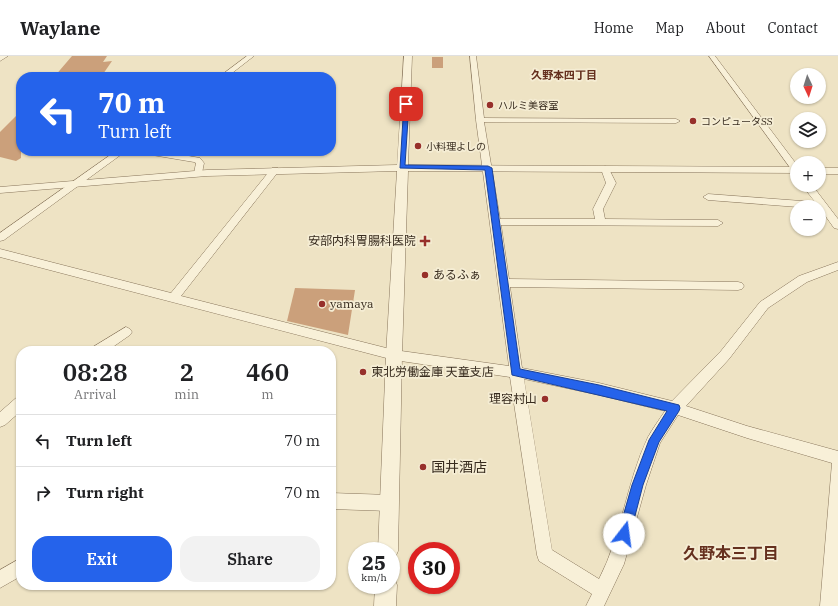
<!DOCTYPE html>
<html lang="en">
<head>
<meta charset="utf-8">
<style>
	body { margin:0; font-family:"IBM Plex Serif","Noto Sans JP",serif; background:#f2f2f2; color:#202124; height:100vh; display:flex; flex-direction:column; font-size:15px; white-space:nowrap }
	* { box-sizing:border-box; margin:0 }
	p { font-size:13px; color:#757577 }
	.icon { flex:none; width:22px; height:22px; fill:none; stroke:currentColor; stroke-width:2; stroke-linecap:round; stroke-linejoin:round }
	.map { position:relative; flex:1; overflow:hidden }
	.side { position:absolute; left:16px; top:290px; width:320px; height:244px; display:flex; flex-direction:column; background:#fff; border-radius:16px; box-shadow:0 1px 3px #0004 }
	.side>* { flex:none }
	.guide { position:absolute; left:16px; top:16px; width:320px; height:84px; border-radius:16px; box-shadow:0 1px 3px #0004; background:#2563eb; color:#fff; overflow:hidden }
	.needle { width:26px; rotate:176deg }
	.fabs { position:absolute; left:790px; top:12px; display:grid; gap:8px }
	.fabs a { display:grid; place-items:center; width:36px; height:36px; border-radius:50%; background:#fff; box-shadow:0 1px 3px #0004; font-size:20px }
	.speed { position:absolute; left:348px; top:486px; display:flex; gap:8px; font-size:20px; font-weight:700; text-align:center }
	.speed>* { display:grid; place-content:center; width:52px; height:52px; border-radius:50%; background:#fff; box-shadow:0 1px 3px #0004; line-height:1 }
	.speed small { font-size:10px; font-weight:400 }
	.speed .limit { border:6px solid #d22; background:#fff; color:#111 }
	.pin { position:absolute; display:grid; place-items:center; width:34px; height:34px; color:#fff; margin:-17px; border-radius:8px; box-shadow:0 2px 6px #0006 }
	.me { position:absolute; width:44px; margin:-22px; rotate:15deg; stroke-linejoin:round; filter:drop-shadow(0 0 3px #0008) }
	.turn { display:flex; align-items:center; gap:14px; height:84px; padding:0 16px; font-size:18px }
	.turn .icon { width:52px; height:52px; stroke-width:2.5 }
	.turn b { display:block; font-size:28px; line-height:34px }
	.eta { display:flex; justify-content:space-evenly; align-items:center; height:68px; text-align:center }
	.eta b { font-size:24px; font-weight:600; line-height:28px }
	.button { display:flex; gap:8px; margin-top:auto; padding:8px 16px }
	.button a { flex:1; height:46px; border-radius:16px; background:#2563eb; color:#fff; font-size:16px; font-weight:600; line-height:46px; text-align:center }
	.button a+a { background:#f2f2f2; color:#202124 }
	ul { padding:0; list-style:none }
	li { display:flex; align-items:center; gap:12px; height:52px; padding:0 16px; border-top:1px solid #e0e0e0 }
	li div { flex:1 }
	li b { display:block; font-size:15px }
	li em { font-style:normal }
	header { display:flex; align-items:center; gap:24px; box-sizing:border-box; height:56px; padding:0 20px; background:#fff; border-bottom:1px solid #e0e0e0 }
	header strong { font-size:19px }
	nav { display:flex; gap:22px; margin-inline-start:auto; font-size:14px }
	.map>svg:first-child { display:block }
	.building { fill:#cba07b }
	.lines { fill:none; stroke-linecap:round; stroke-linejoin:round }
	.minor-casing { stroke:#88755b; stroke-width:1 }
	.tertiary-casing { stroke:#88755b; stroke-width:1 }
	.minor { fill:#f8f0d8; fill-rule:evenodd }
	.tertiary { fill:#f8f0d8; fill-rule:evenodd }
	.route { fill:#2563eb; stroke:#184099 }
	.poi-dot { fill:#97302b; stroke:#f5edd4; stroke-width:1.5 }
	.labels { text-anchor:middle; stroke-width:3.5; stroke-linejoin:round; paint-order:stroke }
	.far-poi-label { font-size:10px; fill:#382c1f; stroke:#f5edd4; text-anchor:start }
	.far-neighbourhood-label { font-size:11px; font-weight:bold; fill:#65301e; stroke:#f5edd4 }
	.poi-label { font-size:12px; fill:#382c1f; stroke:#f5edd4; text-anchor:start }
	.near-poi-label { font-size:14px; fill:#382c1f; stroke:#f5edd4; text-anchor:start }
	.near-neighbourhood-label { font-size:16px; font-weight:bold; fill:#65301e; stroke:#f5edd4 }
</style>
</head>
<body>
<header>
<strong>Waylane</strong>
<nav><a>Home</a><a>Map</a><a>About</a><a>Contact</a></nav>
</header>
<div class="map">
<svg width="838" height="550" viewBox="0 0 838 550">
	<rect width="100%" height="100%" fill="#eee3c4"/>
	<!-- building -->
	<g class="building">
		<path d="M 72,0 L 107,0 L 103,6 L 112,5 L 101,21 L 54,21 Z"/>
		<rect x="432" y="1" width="11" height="11"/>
		<path d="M 21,55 L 21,102 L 16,105 L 0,101 L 0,76 Z"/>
		<path d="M 295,232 L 355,234 L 348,279 L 287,265 Z"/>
	</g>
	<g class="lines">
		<defs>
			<g id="minor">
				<path d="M 247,0 L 254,0 L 227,21 L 219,21 Z"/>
				<path d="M 470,0 L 476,0 L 484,62 L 676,63 L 680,65 L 676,67 L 484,66 L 500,163 L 595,163 L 593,153 L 606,127 L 601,113 L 605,110 L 609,113 L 616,127 L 603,153 L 605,163 L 718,164 L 723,167 L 718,170 L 501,169 L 509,223 L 738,226 L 742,227 L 744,230 L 742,233 L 738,234 L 510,231 L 522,312 L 599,327 L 672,345 L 721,295 L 760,246 L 799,220 L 838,206 L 838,214 L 807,226 L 768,252 L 729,303 L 686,350 L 747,370 L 838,395 L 838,550 L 820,550 L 832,407 L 747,382 L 678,359 L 660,387 L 646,429 L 624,508 L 604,550 L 586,550 L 592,538 L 539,505 L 537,499 L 510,321 L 394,304 L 0,201 L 0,193 L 171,237 L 272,112 L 278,112 L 279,114 L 278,116 L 181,240 L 394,294 L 509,310 L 476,64 ZM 524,323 L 599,339 L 665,355 C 659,364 653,372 648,381 C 626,427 622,479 599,523 L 552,494 Z"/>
				<path d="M 709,0 L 715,0 L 797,109 L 797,118 L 794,117 Z"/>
				<path d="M 116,95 L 126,95 L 4,184 L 0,185 L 0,177 Z"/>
				<path d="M 142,95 L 160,95 L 200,102 L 204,107 L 202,117 L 198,120 L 195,119 L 194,117 L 196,107 L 194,106 L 146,98 Z"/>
				<path d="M 802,129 L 812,129 L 838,163 L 838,173 L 834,172 L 819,151 L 798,151 L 708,144 L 703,141 L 708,138 L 815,146 Z"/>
				<path d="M 126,271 L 130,273 L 132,276 L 130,279 L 107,295 L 91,295 L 93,291 Z"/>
				<path d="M 21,340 L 21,355 L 5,369 L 0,371 L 0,356 L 16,342 Z"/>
				<path d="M 331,437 L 390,439 L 395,442 L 398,447 L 395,452 L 390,455 L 331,453 Z"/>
				<path d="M 21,502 L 21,520 L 0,532 L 0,514 Z"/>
			</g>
			<g id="tertiary">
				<path d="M 0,0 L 8,0 L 0,5 Z"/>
				<path d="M 404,0 L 412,0 L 408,109 L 797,111 L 797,117 L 408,115 L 402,299 L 398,495 L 395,502 L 391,504 L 391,495 L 378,495 L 386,299 L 397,115 L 207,120 L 0,137 L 0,131 L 207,114 L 397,109 Z"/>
				<rect x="819" y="112" width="19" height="6"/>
				<path d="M 391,520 L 394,521 L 397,529 L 396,550 L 374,550 L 375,529 L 391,529 Z"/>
			</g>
		</defs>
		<!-- minor casing -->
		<use href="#minor" class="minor-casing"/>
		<!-- tertiary casing -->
		<use href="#tertiary" class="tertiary-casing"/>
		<!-- minor -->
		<use href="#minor" class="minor"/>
		<!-- tertiary -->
		<use href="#tertiary" class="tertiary"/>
	</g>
	<!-- route -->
	<path class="route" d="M 404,46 L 409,48 L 405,109 L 488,110 L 492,112 L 520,313 L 599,329 L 679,349 L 680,352 L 679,355 L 659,386 L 643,429 L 629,483 L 624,484 L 620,483 L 618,478 L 632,429 L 649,384 L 667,355 L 512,319 L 485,114 L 400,112 Z"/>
	<!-- markers -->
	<g class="poi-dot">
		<circle cx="490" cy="49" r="4"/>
		<circle cx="693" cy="65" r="4"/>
		<circle cx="418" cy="90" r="4"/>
		<path d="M423 179h4v4h4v4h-4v4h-4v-4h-4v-4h4z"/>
		<circle cx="425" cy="219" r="4"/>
		<circle cx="322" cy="248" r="4"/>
		<circle cx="363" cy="316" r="4"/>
		<circle cx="545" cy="343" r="4"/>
		<circle cx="423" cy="411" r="4"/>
	</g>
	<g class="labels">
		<!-- far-poi labels -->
		<g class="far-poi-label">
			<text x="498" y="53">ハルミ美容室</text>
			<text x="701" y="69">コンピュータSS</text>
			<text x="426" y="94">小料理よしの</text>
		</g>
		<!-- far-neighbourhood labels -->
		<g class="far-neighbourhood-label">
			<text x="564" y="23">久野本四丁目</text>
		</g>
		<!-- poi labels -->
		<g class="poi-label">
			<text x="416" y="189" text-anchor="end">安部内科胃腸科医院</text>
			<text x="433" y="223">あるふぁ</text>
			<text x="330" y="252">yamaya</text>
			<text x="371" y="320">東北労働金庫 天童支店</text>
			<text x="537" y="347" text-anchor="end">理容村山</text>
		</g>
		<!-- near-poi labels -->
		<g class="near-poi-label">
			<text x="431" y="416">国井酒店</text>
		</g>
		<!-- near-neighbourhood labels -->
		<g class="near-neighbourhood-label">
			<text x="731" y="503">久野本三丁目</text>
		</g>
	</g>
</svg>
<div class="fabs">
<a><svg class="needle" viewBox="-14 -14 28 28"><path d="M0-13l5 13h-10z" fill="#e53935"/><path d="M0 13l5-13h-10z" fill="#757577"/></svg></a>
<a><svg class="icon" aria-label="layers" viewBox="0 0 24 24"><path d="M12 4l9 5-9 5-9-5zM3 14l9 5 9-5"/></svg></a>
<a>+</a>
<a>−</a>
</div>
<div class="speed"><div>25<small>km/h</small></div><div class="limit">30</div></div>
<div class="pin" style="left:406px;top:48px;background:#d93025"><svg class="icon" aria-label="arrive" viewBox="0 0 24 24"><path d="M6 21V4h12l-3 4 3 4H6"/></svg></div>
<svg class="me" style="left:624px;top:478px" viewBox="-20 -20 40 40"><circle r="19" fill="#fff"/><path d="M0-13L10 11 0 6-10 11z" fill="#2563eb"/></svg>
<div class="guide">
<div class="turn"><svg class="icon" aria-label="left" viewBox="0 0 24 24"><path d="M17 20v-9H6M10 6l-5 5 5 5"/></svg><div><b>70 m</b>Turn left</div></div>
</div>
<section class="side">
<div class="eta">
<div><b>08:28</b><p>Arrival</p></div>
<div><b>2</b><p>min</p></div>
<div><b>460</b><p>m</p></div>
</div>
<ul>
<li><svg class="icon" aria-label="left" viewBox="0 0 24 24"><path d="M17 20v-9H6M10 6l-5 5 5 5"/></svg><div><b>Turn left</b></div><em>70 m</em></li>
<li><svg class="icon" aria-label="right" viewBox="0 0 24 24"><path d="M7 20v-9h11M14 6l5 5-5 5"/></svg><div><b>Turn right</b></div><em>70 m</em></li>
</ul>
<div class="button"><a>Exit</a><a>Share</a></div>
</section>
</div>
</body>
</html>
